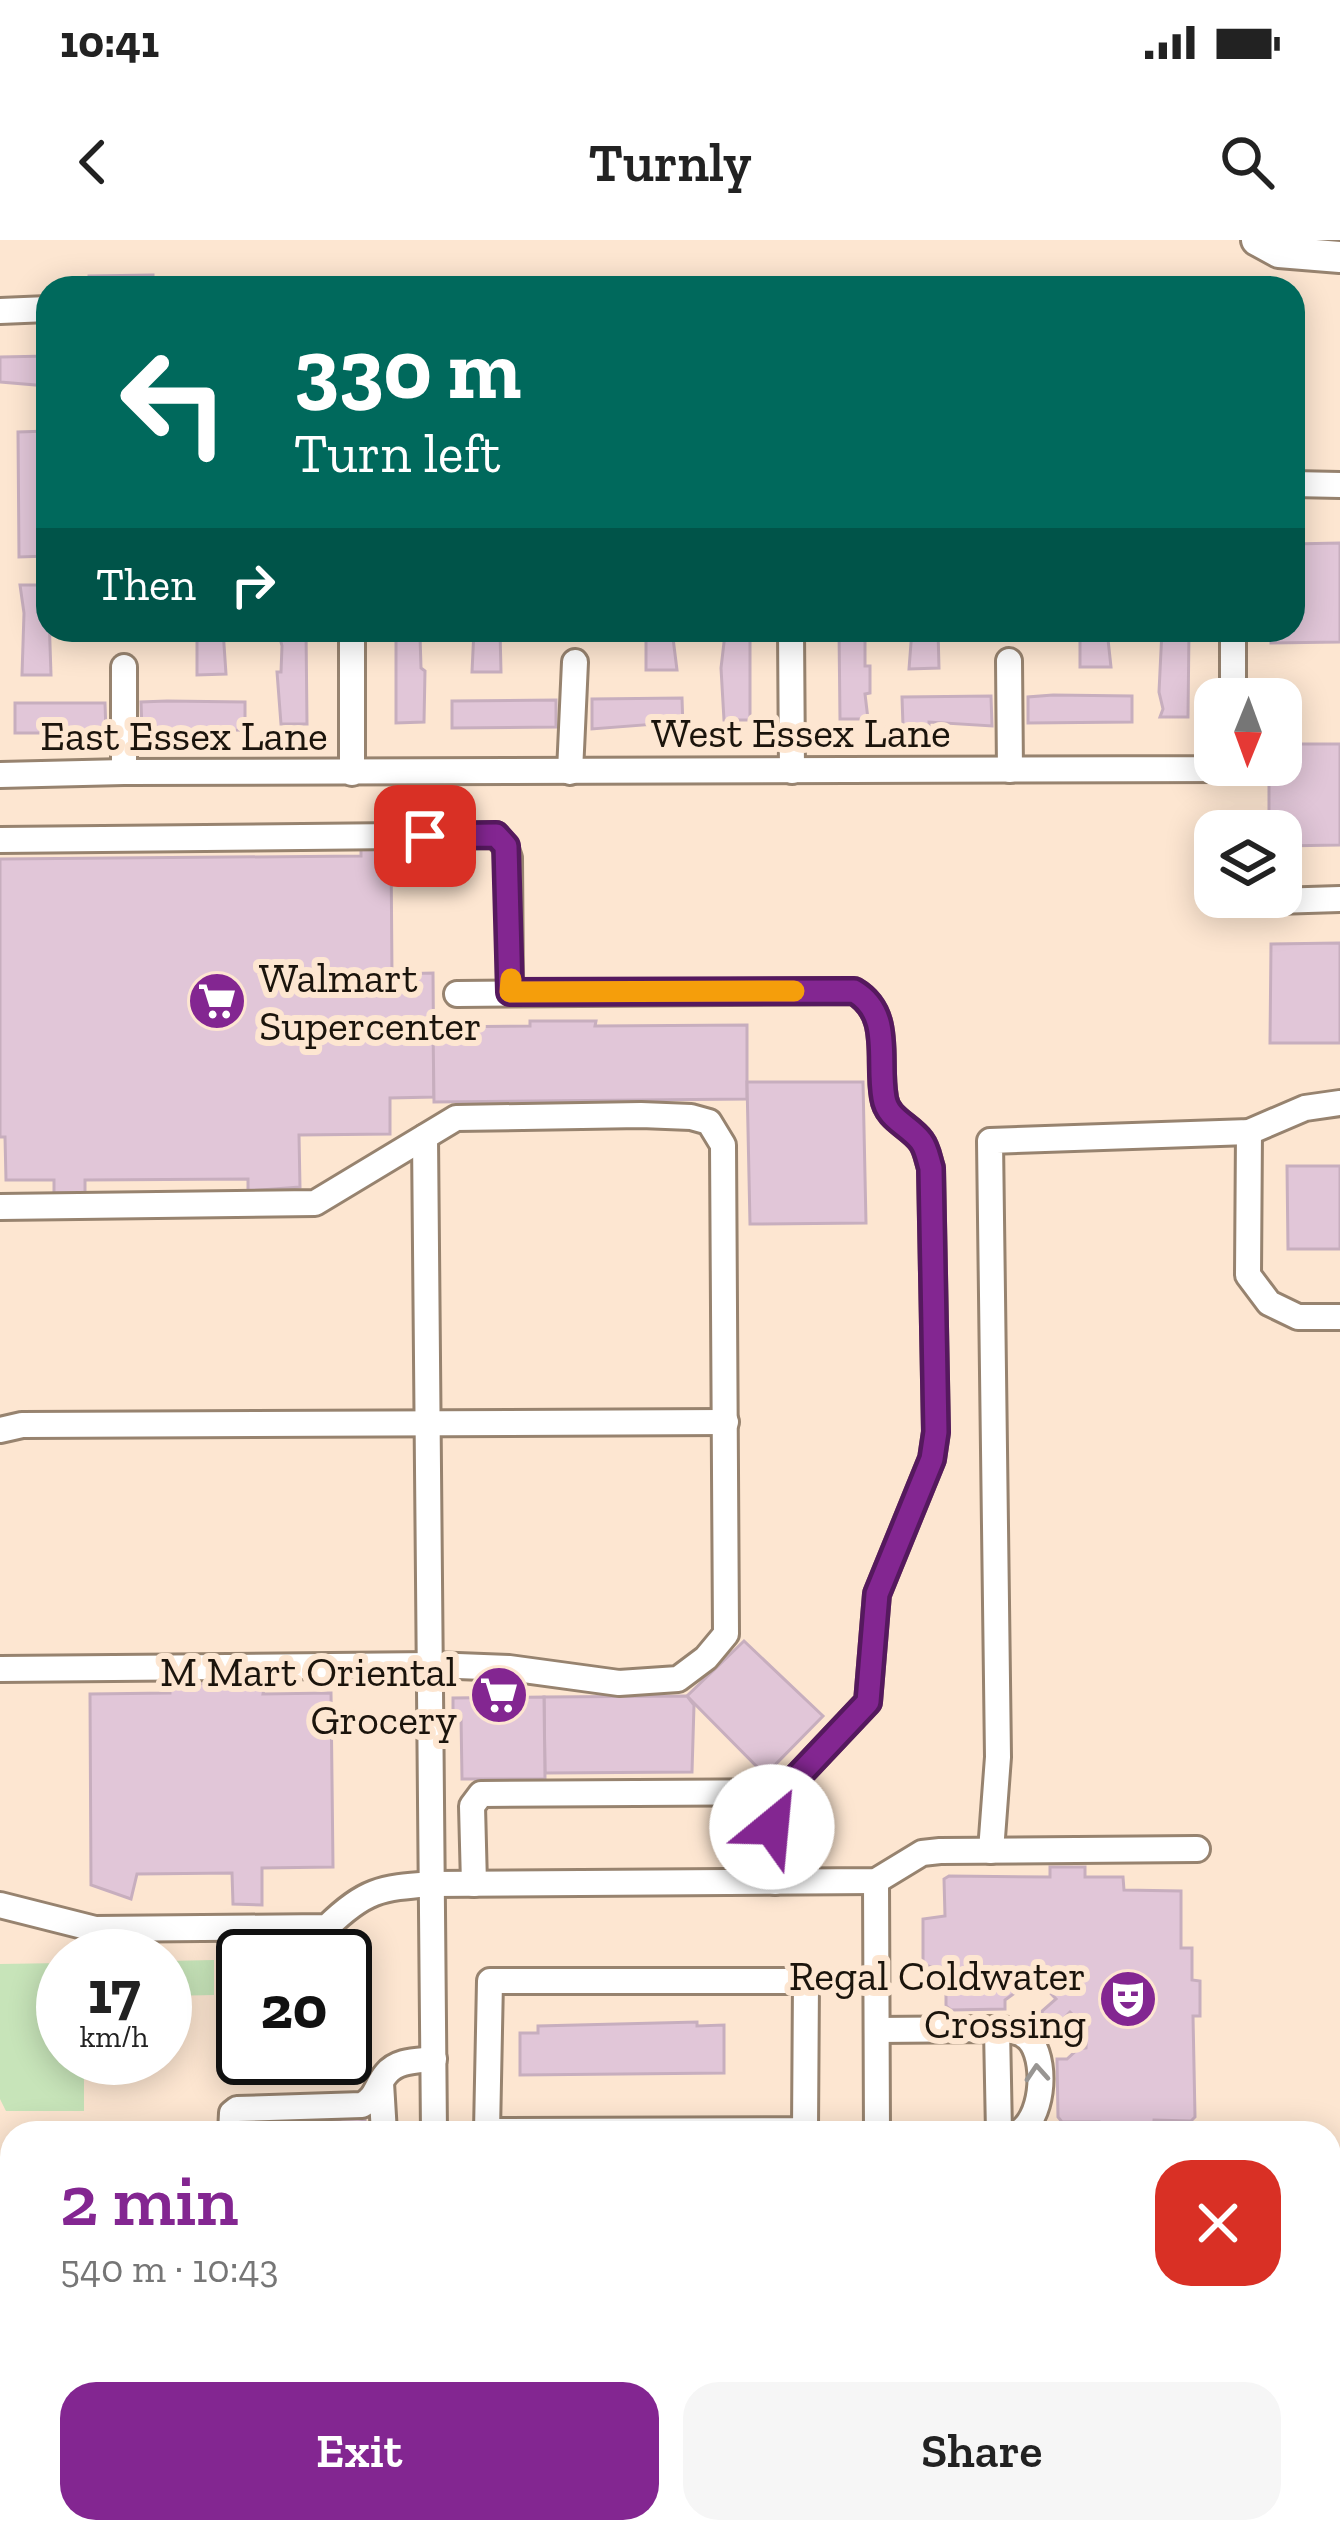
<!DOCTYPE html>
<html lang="en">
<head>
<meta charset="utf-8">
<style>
	body { margin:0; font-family:"Zilla Slab",serif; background:#f6f6f6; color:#222; height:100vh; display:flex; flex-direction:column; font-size:45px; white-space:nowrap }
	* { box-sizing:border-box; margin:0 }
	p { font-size:39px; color:#767676 }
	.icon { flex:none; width:66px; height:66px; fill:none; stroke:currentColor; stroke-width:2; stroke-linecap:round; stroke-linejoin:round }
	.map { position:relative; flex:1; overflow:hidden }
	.side { position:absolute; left:0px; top:1881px; width:1341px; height:423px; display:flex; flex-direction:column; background:#fff; border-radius:36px 36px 0 0; box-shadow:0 6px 30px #0003 }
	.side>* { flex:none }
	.hud { position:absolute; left:36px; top:36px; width:1269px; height:366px; border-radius:36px; box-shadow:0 6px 30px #0003; background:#00695c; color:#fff; overflow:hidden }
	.needle { width:78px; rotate:181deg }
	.fabs { position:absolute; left:1194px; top:438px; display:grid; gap:24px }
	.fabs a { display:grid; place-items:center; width:108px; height:108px; border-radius:24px; background:#fff; box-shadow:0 6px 30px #0003; font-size:60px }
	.speed { position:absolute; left:36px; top:1689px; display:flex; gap:24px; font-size:60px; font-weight:700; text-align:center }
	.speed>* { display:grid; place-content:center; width:156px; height:156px; border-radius:50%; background:#fff; box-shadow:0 6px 30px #0003; line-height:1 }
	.speed small { font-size:30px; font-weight:400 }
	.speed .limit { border:6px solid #111; border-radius:18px; background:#fff; color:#111 }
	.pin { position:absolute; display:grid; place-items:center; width:102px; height:102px; color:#fff; margin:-51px; border-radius:24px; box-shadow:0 6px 18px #0006 }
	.me { position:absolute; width:132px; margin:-66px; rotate:28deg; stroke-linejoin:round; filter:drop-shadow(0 0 9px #0008) }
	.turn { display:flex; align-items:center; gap:42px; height:252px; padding:0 60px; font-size:54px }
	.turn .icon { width:156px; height:156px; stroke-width:2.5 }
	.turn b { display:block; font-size:84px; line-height:102px }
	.then { display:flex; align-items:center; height:114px; padding:0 60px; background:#0003; gap:24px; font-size:45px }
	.round { display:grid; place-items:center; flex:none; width:126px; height:126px; border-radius:36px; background:#f6f6f6 }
	.overview { display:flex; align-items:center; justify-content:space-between; height:204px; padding:0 60px }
	h1 { font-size:72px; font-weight:600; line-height:90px; color:#832691 }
	.action { display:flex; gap:24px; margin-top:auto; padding:24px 60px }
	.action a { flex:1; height:138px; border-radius:36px; background:#832691; color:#fff; font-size:48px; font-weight:600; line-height:138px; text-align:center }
	.action a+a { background:#f6f6f6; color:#222 }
	.status { display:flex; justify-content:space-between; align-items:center; height:84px; padding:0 60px; background:#fff; direction:ltr }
	.status svg { height:33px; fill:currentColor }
	header { display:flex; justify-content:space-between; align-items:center; height:156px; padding:0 60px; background:#fff; font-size:54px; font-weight:600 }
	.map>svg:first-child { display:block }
	.green { fill:#c7e4b9 }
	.building { fill:#e1c6d8; stroke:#c7aebe; stroke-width:3 }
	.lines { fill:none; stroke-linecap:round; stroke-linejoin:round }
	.minor-casing { stroke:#97836f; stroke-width:30 }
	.major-casing { stroke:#97836f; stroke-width:36 }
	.path { stroke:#a99887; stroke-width:3; stroke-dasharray:9 9; stroke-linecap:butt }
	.minor { stroke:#fff; stroke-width:24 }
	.major { stroke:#fff; stroke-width:30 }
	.oneway { stroke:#989592 }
	.route-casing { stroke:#55195e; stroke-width:30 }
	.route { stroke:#832691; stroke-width:21 }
	.slow { stroke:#f59e0b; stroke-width:21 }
	.labels { text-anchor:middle; stroke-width:12; stroke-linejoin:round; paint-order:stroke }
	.street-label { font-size:42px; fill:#1b140c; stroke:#fde6d1 }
	.poi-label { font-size:42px; fill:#1b140c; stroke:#fde6d1; text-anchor:end }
</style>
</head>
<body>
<div class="status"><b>10:41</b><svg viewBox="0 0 49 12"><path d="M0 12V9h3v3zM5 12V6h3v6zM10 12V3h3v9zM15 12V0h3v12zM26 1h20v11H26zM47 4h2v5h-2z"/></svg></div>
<header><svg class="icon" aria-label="back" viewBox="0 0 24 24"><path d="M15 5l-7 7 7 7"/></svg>Turnly<svg class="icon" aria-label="search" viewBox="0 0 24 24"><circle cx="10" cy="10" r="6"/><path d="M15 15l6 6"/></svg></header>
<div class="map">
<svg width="1340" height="2303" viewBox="0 0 1340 2303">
	<rect width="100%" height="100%" fill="#fde6d1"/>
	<!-- green -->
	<g class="green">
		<path d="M 214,1720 L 214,1755 L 165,1756 L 165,1721 Z"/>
		<path d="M 63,1723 L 63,1818 L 84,1818 L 84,1871 L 6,1871 L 0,1859 L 0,1724 Z"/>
	</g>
	<!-- building -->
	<g class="building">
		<path d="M 153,35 L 153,48 L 89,48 L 89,36 Z"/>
		<path d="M 48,116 L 48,146 L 0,142 L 0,117 Z"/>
		<path d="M 48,191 L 48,316 L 19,317 L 18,192 Z"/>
		<path d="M 1340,303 L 1340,402 L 1271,403 L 1271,390 L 1293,390 L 1293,304 Z"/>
		<path d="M 20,345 L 48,345 L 51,435 L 22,435 L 24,373 Z"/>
		<path d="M 197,390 L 223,390 L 226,434 L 197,435 Z"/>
		<path d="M 278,390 L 306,390 L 307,484 L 281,484 L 277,432 L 281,432 L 282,406 Z"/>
		<path d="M 396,390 L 424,390 L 420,395 L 421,428 L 425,431 L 424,482 L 396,483 Z"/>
		<path d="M 474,390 L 500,390 L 501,432 L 472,432 Z"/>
		<path d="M 646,390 L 672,390 L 677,430 L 646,430 Z"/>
		<path d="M 721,390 L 750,390 L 750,480 L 724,480 L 721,428 L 725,394 Z"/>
		<path d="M 839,390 L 869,390 L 865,391 L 865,426 L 870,426 L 870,453 L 865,454 L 868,479 L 840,479 Z"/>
		<path d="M 912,390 L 938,390 L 939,428 L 909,429 Z"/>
		<path d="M 1080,390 L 1107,390 L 1111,427 L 1080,427 Z"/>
		<path d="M 1162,390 L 1189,390 L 1188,477 L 1160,477 L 1163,469 L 1159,452 Z"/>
		<path d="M 1053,455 L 1132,456 L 1132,482 L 1028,483 L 1028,457 Z"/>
		<path d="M 991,456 L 992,486 L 929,482 L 929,486 L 903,486 L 902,457 Z"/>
		<path d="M 682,458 L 683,488 L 655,488 L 655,484 L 592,489 L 592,459 Z"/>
		<path d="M 556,460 L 556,487 L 452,488 L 452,461 Z"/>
		<path d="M 167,461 L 245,462 L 245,490 L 142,491 L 141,462 Z"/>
		<path d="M 15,463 L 105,463 L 106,492 L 43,489 L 43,493 L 15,493 Z"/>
		<path d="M 1281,504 L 1340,504 L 1340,605 L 1281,606 L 1281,591 L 1269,591 L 1269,525 L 1281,525 Z"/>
		<path d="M 361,608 L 391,608 L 392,734 L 433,733 L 434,857 L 390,858 L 390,894 L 299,895 L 300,947 L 248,951 L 248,939 L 85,940 L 85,953 L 54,953 L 54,940 L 6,940 L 5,897 L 0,897 L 0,619 L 361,616 Z"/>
		<path d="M 1340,703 L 1340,803 L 1270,803 L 1271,704 Z"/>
		<path d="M 530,781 L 596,781 L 595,786 L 747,785 L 747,859 L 434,862 L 433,787 L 530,786 Z"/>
		<path d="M 747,842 L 863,842 L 866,983 L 750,984 Z"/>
		<path d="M 1287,926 L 1340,926 L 1340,1009 L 1288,1009 Z"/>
		<path d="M 744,1401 L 823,1476 L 765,1535 L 687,1456 Z"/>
		<path d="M 265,1443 L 263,1454 L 331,1453 L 333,1627 L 262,1628 L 262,1665 L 233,1664 L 232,1633 L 137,1634 L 131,1659 L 91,1645 L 90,1454 L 170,1453 L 170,1444 Z"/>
		<path d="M 687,1456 L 694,1465 L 692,1532 L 545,1533 L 544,1457 Z"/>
		<path d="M 544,1457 L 545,1539 L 462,1539 L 461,1476 L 453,1477 L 453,1458 Z"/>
		<path d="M 1050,1627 L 1085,1627 L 1085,1637 L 1123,1637 L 1124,1650 L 1181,1651 L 1181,1708 L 1192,1708 L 1192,1740 L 1200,1741 L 1200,1776 L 1193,1776 L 1195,1877 L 1191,1881 L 1154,1880 L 1153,1893 L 1099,1893 L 1099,1882 L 1062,1882 L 1058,1877 L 1057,1819 L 1067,1819 L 1078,1809 L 1086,1808 L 1087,1788 L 1070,1772 L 1056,1786 L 1041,1772 L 1056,1759 L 1039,1741 L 1019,1742 L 1019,1750 L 1005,1760 L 1005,1769 L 951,1770 L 946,1766 L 946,1730 L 923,1725 L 923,1679 L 945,1676 L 944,1639 L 949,1636 L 1050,1637 Z"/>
		<path d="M 697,1782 L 697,1786 L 724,1785 L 724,1833 L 520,1835 L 520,1793 L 538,1793 L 538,1786 Z"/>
		<path d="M 341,1875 L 365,1880 L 365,1893 L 332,1893 L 333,1880 L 340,1880 Z"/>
		<rect x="1329" y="2096" width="11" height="23"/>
		<rect x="771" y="2292" width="193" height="11"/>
		<path d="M 1086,2292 L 1115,2292 L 1122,2303 L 1068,2303 Z"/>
	</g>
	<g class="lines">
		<defs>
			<g id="minor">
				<path d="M 0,71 L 48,69"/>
				<path d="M 1293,244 L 1340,245"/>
				<path d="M 352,390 L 352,533"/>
				<path d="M 791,390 L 792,531"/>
				<path d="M 1233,390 L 1233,459"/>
				<path d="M 1009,421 L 1010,530"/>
				<path d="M 124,427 L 124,532"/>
				<path d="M 570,532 L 575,422"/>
				<path d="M 0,535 L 124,532 L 1234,529 L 1234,525"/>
				<path d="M 0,600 L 496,595 L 505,606 L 509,618 L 510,752"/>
				<path d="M 1276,661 L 1340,659"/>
				<path d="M 457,754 L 854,751 C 893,774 877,819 884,858 C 887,879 909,885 921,901 C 927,909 928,919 931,928 L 936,1192 L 932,1219 L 877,1354 L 868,1462 L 783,1552 L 772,1587 L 775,1642"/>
				<path d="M 1249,892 L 1248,1035 L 1269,1063 L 1298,1077 L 1340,1077"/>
				<path d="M 425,897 L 434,1893"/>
				<path d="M 0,967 L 315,963 L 456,878 L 641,875 L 691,877 L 709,882 L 723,905 L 726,1394 L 706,1418 L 678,1439 L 619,1443 L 509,1428 L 432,1425 L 0,1429"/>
				<path d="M 0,1190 L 22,1185 L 726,1182"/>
				<path d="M 991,1611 L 998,1517 L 990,901 L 1249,892 L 1305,868 L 1340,863"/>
				<path d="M 876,1641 L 877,1893"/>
				<path d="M 474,1644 L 472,1566 L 481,1554 L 783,1552"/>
				<path d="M 0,1665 L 95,1689 L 327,1687 C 365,1650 380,1648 431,1644 L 876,1641 L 922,1613 L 940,1611 L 1197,1609"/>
				<path d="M 490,1741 L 806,1741 L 805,1890 L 487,1891 Z"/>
				<path d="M 997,1789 C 1011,1790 1024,1791 1032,1803 C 1047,1827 1042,1879 1018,1893"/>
				<path d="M 877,1790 L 997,1789 L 999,1893"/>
				<path d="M 381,1843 L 384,1893"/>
				<path d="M 231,1893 L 232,1873 L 237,1869 L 362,1865 C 377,1857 376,1846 386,1834 C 397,1820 417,1821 434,1819"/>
				<path d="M 0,2291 L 12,2291"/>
				<path d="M 72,2292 L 72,2303"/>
				<path d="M 734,2292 L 734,2303"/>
				<path d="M 1002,2292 L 1002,2303"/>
				<path d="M 418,2302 L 629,2303"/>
				<path d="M 105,2303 L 105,2292"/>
			</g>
			<g id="major">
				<path d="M 1257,0 L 1279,12 L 1340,17"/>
				<path d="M 1329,2215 L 1340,2215"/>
				<path d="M 0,2225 L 12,2225"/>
			</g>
		</defs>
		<!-- minor casing -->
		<use href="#minor" class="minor-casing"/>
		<!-- major casing -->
		<use href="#major" class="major-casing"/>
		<!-- path -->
		<g class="path">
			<path d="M 974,2292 L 975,2303"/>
			<path d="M 1029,2292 L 1030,2303"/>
			<path d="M 1120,2292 L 1127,2303"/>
			<path d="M 1065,2303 L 1082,2292"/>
		</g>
		<!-- minor -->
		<use href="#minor" class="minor"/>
		<!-- major -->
		<use href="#major" class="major"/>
	</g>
	<!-- one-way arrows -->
	<defs><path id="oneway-chevron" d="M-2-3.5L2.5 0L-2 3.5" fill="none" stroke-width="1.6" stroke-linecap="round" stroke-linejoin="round" transform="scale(3)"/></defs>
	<use class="oneway" href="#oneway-chevron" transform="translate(1037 1833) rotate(-94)"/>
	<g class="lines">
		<defs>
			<path id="route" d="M 425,596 L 496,595 L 506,606 L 510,752 L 854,751 C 893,774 877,819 884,858 C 887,879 909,885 921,901 C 927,909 928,919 931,928 L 936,1192 L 932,1219 L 877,1354 L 868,1462 L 783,1552 L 775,1568 L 772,1587"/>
		</defs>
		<!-- route casing -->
		<use href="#route" class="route-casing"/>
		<!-- route -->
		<use href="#route" class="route"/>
		<!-- slow -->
		<path class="slow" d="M 511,739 L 510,752 L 794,751"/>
	</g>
	<!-- icons -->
	<defs>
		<symbol id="supermarket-disc" viewBox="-11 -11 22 22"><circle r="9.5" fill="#832691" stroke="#fde6d1"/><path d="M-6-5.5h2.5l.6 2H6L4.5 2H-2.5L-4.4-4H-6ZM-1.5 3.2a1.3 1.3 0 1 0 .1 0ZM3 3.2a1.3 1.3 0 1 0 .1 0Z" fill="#fff"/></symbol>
		<symbol id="theatre-disc" viewBox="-11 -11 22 22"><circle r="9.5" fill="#832691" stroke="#fde6d1"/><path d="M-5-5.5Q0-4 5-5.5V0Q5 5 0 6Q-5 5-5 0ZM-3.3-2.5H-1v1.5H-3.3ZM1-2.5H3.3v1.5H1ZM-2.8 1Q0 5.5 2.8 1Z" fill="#fff"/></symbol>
	</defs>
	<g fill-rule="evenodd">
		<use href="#supermarket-disc" x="184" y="728" width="66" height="66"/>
		<use href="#supermarket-disc" x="466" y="1422" width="66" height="66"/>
		<use href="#theatre-disc" x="1095" y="1726" width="66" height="66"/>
	</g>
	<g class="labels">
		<!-- street labels -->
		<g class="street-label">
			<text x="801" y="507">West Essex Lane</text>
			<text x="184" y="510">East Essex Lane</text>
		</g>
		<!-- poi labels -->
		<g class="poi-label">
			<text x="259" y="752" text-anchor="start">Walmart<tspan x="259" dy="48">Supercenter</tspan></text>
			<text x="457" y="1446">M Mart Oriental<tspan x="457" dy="48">Grocery</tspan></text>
			<text x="1086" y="1750">Regal Coldwater<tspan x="1086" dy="48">Crossing</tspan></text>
		</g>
	</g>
</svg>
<div class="fabs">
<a><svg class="needle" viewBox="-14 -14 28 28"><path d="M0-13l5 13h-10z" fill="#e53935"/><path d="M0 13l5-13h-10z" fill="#767676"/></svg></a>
<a><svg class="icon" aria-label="layers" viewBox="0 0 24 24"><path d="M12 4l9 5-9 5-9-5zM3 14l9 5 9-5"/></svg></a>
</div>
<div class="speed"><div>17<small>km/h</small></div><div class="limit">20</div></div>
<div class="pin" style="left:425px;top:596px;background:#d93025"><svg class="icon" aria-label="arrive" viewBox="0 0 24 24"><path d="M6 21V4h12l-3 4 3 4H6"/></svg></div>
<svg class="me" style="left:772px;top:1587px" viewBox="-20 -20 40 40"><circle r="19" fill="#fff"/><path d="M0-13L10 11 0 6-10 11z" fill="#832691"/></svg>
<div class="hud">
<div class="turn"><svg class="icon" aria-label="left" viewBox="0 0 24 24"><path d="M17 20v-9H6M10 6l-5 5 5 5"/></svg><div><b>330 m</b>Turn left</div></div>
<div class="then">Then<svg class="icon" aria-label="right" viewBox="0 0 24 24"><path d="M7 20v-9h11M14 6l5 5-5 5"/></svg></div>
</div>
<section class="side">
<div class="overview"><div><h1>2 min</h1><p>540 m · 10:43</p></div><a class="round" style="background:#d93025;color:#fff"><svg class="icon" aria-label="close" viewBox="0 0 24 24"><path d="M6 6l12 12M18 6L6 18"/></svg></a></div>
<div class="action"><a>Exit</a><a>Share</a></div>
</section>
</div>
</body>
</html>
